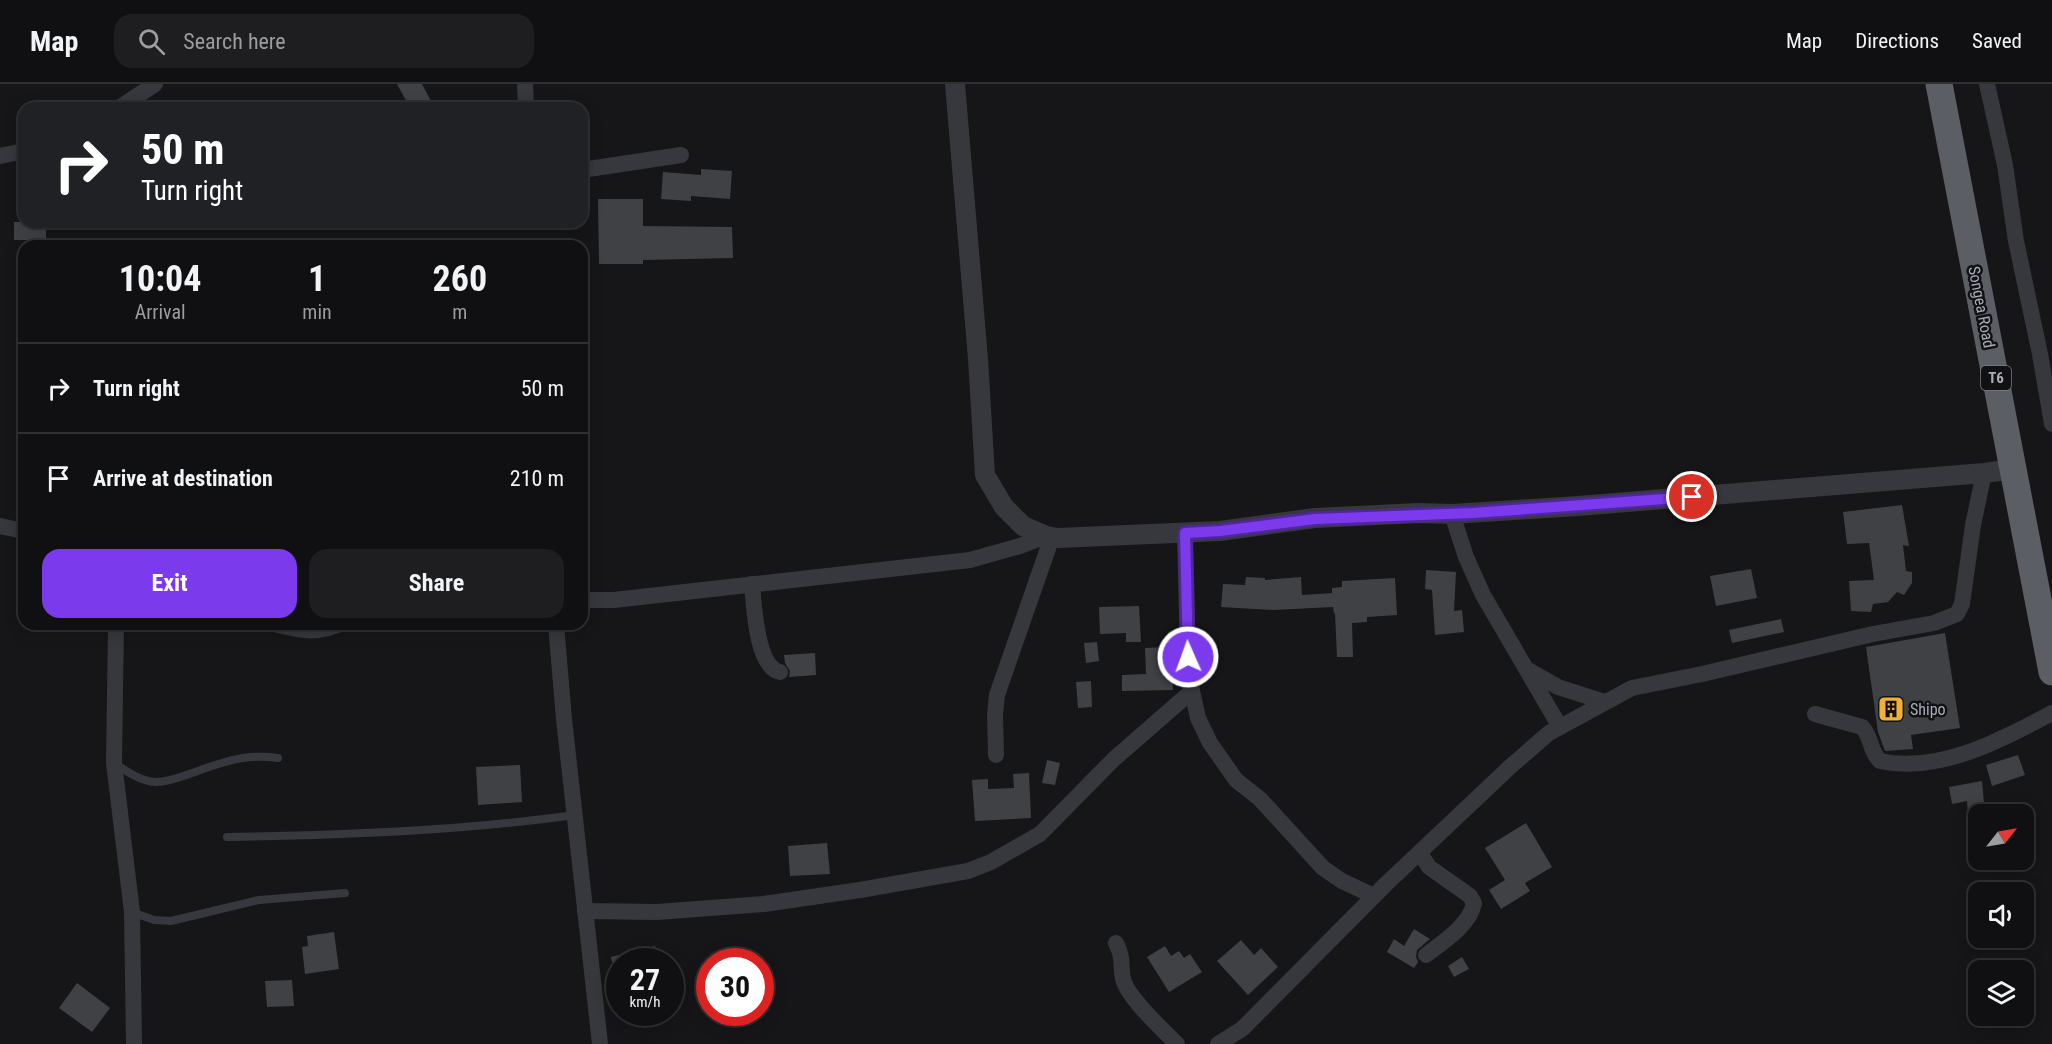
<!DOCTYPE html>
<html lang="en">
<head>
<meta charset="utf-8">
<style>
	body { margin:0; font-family:"Roboto Condensed",sans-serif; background:#1e1e20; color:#f1f3f6; height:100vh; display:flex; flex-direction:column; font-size:22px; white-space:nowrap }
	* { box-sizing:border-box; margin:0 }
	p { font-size:20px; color:#9c9d9f }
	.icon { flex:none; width:33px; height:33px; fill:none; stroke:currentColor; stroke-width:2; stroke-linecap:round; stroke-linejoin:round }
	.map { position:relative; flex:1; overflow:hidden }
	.sheet { position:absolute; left:18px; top:156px; width:570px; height:390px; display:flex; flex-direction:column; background:#101012; border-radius:18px; box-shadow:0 3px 15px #0003,0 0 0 2px #303032 }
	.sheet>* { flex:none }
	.hud { position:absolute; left:18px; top:18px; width:570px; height:126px; border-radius:18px; box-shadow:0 3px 15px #0003,0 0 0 2px #303032; background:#202124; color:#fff; overflow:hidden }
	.needle { width:39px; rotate:59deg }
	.controls { position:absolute; left:1968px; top:720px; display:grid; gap:12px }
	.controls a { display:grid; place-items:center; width:66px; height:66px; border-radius:12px; background:#101012; box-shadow:0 3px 15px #0003,0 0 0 2px #303032; font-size:30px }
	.speed { position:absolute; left:606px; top:864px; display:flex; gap:12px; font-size:30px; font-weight:700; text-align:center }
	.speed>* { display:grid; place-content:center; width:78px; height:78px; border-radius:50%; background:#101012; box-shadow:0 3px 15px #0003,0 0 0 2px #303032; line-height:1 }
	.speed small { font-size:15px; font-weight:400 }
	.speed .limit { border:9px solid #d22; background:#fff; color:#111 }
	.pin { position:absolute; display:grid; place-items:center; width:51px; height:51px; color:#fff; margin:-26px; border:3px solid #fff; border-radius:50%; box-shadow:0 2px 6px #0007 }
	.me { position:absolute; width:66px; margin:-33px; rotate:358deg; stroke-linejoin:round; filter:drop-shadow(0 0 4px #0008) }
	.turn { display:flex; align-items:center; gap:21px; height:126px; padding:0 24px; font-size:27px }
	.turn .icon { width:78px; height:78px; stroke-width:2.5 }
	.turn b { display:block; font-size:42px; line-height:51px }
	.eta { display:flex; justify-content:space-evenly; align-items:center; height:102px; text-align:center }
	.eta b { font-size:36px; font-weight:700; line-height:42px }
	.action { display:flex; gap:12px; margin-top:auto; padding:12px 24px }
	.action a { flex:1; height:69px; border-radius:18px; background:#7c3aed; color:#fff; font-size:24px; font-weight:700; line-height:69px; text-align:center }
	.action a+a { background:#1e1e20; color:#f1f3f6 }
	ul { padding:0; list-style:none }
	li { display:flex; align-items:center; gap:18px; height:90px; padding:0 24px; border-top:2px solid #303032 }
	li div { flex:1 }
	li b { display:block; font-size:22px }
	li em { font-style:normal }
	header { display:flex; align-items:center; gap:36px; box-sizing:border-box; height:84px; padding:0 30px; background:#101012; border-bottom:2px solid #303032 }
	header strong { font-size:28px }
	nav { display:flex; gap:33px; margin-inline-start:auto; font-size:21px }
	.search { width:420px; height:54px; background:#1e1e20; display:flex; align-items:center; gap:15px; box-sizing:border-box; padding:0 21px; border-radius:18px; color:#9c9d9f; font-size:22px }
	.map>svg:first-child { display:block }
	.building { fill:#404145 }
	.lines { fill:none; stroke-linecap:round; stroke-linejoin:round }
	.service { stroke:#37383d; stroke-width:8 }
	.minor { stroke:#37383d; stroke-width:16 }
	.tertiary { stroke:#37383d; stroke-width:20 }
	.trunk { stroke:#5b5e65; stroke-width:27 }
	.route-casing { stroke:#51269a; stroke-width:15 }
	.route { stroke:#7c3aed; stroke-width:10 }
	.labels { text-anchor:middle; stroke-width:5; stroke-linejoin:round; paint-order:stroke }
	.shield { fill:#111113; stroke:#7b7e86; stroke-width:1.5 }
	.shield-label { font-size:15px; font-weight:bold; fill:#a8adb8 }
	.street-label { font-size:16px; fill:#a8adb8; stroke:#111113 }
	.poi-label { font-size:16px; fill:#a8adb8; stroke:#111113; text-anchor:start }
</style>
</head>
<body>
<header>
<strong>Map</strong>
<div class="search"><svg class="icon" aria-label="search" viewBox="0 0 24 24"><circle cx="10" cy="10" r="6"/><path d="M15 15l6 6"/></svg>Search here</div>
<nav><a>Map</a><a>Directions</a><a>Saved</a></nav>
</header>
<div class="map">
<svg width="2052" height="960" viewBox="0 0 2052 960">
	<rect width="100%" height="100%" fill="#161618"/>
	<!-- building -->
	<g class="building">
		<path d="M 397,0 L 422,0 L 432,19 L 422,24 L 410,24 Z"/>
		<path d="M 701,85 L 732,87 L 730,115 L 691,112 L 691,117 L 661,115 L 663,88 L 701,91 Z"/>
		<path d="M 598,115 L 643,115 L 643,142 L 732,143 L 733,174 L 643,176 L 643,180 L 599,180 Z"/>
		<rect x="14" y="138" width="32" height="18"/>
		<path d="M 1902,421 L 1909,462 L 1903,461 L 1906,487 L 1912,488 L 1912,499 L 1904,511 L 1897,508 L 1888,518 L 1873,520 L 1871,528 L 1851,527 L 1849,497 L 1874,496 L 1869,459 L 1847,460 L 1843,428 Z"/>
		<path d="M 1751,485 L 1757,514 L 1716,522 L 1710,492 Z"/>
		<path d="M 1426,486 L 1456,488 L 1454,527 L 1462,526 L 1464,548 L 1435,551 L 1432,506 L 1425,505 Z"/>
		<path d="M 1246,493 L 1265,494 L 1265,496 L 1301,493 L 1302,511 L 1332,509 L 1332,504 L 1342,503 L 1342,497 L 1395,494 L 1397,531 L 1367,533 L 1367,538 L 1352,539 L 1353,573 L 1337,573 L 1335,529 L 1334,530 L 1333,523 L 1274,526 L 1221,523 L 1223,500 L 1245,501 Z"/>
		<path d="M 1139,522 L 1141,558 L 1126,558 L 1126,549 L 1100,550 L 1099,523 Z"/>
		<path d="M 1781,535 L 1784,548 L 1732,559 L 1729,546 Z"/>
		<path d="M 1945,549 L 1960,644 L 1911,651 L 1913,665 L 1885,667 L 1878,648 L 1866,563 Z"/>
		<path d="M 1097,558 L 1099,577 L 1086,579 L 1084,559 Z"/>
		<path d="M 1164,563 L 1164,576 L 1172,576 L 1173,606 L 1122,607 L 1122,591 L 1146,590 L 1145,564 Z"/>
		<path d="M 815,569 L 816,591 L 789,593 L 790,587 L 785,579 L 784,571 Z"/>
		<path d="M 1091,597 L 1092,623 L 1078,624 L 1076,598 Z"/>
		<path d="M 2018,671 L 2025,691 L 1992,702 L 1986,681 Z"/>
		<path d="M 1047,676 L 1060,679 L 1055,701 L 1042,699 Z"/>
		<path d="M 520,681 L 522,718 L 478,721 L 476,683 Z"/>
		<path d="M 1029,689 L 1031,734 L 975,737 L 972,696 L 988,695 L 988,705 L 1014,704 L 1013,690 Z"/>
		<path d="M 1982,697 L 1985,730 L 1968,730 L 1967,717 L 1952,720 L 1949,703 Z"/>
		<path d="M 1526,739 L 1552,783 L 1525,799 L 1530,807 L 1501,825 L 1489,806 L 1505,796 L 1485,764 Z"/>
		<path d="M 827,759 L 830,790 L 790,792 L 788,762 Z"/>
		<path d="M 1414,845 L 1430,855 L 1417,866 L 1416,873 L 1418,878 L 1414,884 L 1387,868 L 1394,855 L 1404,862 Z"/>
		<path d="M 334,848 L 339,885 L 305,890 L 302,863 L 308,862 L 307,852 Z"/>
		<path d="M 1241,856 L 1254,871 L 1261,864 L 1278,883 L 1248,911 L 1217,877 Z"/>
		<path d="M 655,862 L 660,878 L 612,878 L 611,873 Z"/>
		<path d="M 1165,862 L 1171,872 L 1179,867 L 1184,874 L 1190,870 L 1202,888 L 1169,908 L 1147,873 Z"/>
		<path d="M 1462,873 L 1469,885 L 1454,893 L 1448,882 Z"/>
		<path d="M 292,896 L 294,922 L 267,923 L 265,897 Z"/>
		<path d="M 77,899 L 110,924 L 92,948 L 59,924 Z"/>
	</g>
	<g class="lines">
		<!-- service -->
		<g class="service">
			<path d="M 258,540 C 295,549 314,558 350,540"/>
			<path d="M 114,679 C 126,687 142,698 156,698 C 169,698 181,693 192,689 C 223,678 246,669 278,674"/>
			<path d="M 227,753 C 344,751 460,747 575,731"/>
			<path d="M 132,828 L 154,836 L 171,837 L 259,816 L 345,809"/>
		</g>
		<!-- minor -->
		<g class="minor">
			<path d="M 525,0 L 526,24"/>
			<path d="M 1987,0 L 2005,81 L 2016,157 L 2040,270 L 2052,340"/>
			<path d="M 119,24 L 155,0"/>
			<path d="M 0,72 L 24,67"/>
			<path d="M 582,86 L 681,71"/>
			<path d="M 1452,430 L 1466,473 L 1483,511 L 1560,643"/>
			<path d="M 0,442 L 24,447"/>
			<path d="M 1185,449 L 1188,573 L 1192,607 L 1198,634 L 1210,659 L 1236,696 L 1260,715 L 1323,784 L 1342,797 L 1374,812"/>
			<path d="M 752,500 C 754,521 756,583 780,588"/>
			<path d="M 582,516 L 614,516 L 970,476 L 1020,462 L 1046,452"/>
			<path d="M 116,540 L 114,679 L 132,828 L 134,960"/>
			<path d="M 556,540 L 564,635 L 600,960"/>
			<path d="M 1528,586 L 1558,603 L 1605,618"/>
			<path d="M 1815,630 L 1862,643 C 1872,653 1869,666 1880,677 C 1938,690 2002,656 2052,629"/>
			<path d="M 996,671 L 995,630 L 997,611 L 1052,453"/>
			<path d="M 1420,769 L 1429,783 L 1470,812 L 1474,819 C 1470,841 1443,858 1426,871"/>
			<path d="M 585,827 L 657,828 L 764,820 L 860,806 L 968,787 L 991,778 L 1040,750 L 1114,675 L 1192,607"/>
			<path d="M 1116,859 C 1124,875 1120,880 1123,895 C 1127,913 1163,946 1177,960"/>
			<path d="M 1218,960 L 1242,945 L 1386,800 L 1511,682 L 1549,649 L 1632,604 L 1702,590 L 1873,550 L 1934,539 L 1957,530 L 1962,520 L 1973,441 L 1984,389"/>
		</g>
		<!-- tertiary -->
		<path class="tertiary" d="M 955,0 L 978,275 L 985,391 L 1004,423 L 1023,442 L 1046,452 L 1058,454 L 1220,447 L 1315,434 L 1418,429 L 1452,430 L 1578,422 L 1984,389 L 2014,385"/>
		<!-- trunk -->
		<path class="trunk" d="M 1939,0 L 2052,588"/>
	</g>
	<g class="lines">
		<defs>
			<path id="route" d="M 1188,573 L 1185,449 L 1220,447 L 1315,435 L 1473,429 L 1692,413"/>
		</defs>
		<!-- route casing -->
		<use href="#route" class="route-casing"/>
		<!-- route -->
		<use href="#route" class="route"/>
	</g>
	<!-- icons -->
	<defs>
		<symbol id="building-square" viewBox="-11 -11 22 22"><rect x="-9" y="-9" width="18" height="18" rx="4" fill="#f2b134" stroke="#111113"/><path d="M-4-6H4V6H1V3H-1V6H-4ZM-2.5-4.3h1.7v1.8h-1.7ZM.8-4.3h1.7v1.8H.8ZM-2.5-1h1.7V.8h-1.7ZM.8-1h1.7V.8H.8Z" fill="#111"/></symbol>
	</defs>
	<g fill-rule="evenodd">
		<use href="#building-square" x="1876" y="610" width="30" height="30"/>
	</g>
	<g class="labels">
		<!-- shield labels -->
		<rect class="shield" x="1981" y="282" width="30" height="24" rx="4.5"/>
		<g class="shield-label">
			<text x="1996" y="299">T6</text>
		</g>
		<!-- street labels -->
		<g class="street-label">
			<text transform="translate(1982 223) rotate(79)" y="6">Songea Road</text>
		</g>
		<!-- poi labels -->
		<g class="poi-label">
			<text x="1910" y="631">Shipo</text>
		</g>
	</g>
</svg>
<div class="controls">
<a><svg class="needle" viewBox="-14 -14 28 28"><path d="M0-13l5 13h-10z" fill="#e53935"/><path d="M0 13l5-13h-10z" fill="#9c9d9f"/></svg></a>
<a><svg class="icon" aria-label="sound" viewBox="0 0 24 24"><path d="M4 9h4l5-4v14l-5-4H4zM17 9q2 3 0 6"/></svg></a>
<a><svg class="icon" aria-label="layers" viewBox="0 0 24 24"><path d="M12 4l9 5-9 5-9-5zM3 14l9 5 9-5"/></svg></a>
</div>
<div class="speed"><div>27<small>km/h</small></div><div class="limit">30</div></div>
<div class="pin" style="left:1692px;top:413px;background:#d93025"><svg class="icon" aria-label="arrive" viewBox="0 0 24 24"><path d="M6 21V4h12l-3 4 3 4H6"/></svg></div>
<svg class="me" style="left:1188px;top:573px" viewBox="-20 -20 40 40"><circle r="17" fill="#7c3aed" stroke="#fff" stroke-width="3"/><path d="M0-11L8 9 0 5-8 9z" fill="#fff"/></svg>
<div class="hud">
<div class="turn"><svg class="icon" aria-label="right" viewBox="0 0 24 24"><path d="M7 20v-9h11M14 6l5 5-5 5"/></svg><div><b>50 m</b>Turn right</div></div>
</div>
<section class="sheet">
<div class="eta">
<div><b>10:04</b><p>Arrival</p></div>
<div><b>1</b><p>min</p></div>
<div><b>260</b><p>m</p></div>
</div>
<ul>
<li><svg class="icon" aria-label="right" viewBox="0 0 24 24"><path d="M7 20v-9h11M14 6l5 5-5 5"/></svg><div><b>Turn right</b></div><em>50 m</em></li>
<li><svg class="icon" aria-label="arrive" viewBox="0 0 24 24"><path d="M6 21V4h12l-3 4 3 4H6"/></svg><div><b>Arrive at destination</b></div><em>210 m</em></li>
</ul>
<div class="action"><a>Exit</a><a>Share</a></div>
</section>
</div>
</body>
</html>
